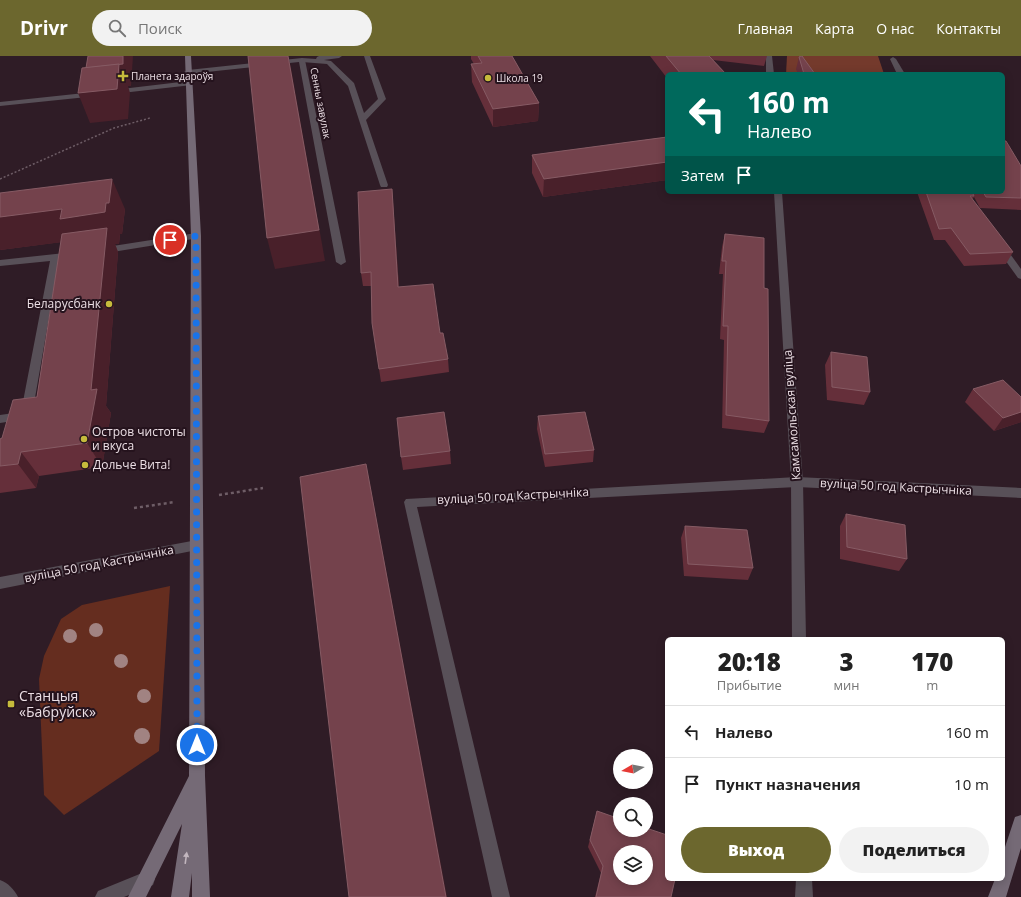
<!DOCTYPE html>
<html lang="ru">
<head>
<meta charset="utf-8">
<style>
	body { margin:0; font-family:"Open Sans",sans-serif; background:#f2f2f2; color:#222; height:100vh; display:flex; flex-direction:column; font-size:15px; white-space:nowrap }
	* { box-sizing:border-box; margin:0 }
	p { font-size:13px; color:#767676 }
	.icon { flex:none; width:22px; height:22px; fill:none; stroke:currentColor; stroke-width:2; stroke-linecap:round; stroke-linejoin:round }
	.map { position:relative; flex:1; overflow:hidden }
	.side { position:absolute; left:665px; top:581px; width:340px; height:244px; display:flex; flex-direction:column; background:#fff; border-radius:6px; box-shadow:0 2px 10px #0003 }
	.side>* { flex:none }
	.banner { position:absolute; left:665px; top:16px; width:340px; height:122px; border-radius:6px; box-shadow:0 2px 10px #0003; background:#00695c; color:#fff; overflow:hidden }
	.needle { width:26px; rotate:260deg }
	.fabs { position:absolute; left:613px; top:693px; display:grid; gap:8px }
	.fabs a { display:grid; place-items:center; width:40px; height:40px; border-radius:50%; background:#fff; box-shadow:0 2px 10px #0003; font-size:20px }
	.pin { position:absolute; display:grid; place-items:center; width:34px; height:34px; color:#fff; margin:-17px; border:2px solid #fff; border-radius:50%; box-shadow:0 1px 4px #0007 }
	.me { position:absolute; width:44px; margin:-22px; rotate:0deg; stroke-linejoin:round; filter:drop-shadow(0 0 3px #0008) }
	.turn { display:flex; align-items:center; gap:14px; height:84px; padding:0 16px; font-size:18px }
	.turn .icon { width:52px; height:52px; stroke-width:2.5 }
	.turn b { display:block; font-size:28px; line-height:34px }
	.then { display:flex; align-items:center; height:38px; padding:0 16px; background:#0003; gap:8px; font-size:15px }
	.eta { display:flex; justify-content:space-evenly; align-items:center; height:68px; text-align:center }
	.eta b { font-size:24px; font-weight:800; line-height:28px }
	.primary-button { display:flex; gap:8px; margin-top:auto; padding:8px 16px }
	.primary-button a { flex:1; height:46px; border-radius:24px; background:#6c672e; color:#fff; font-size:16px; font-weight:800; line-height:46px; text-align:center }
	.primary-button a+a { background:#f2f2f2; color:#222 }
	ul { padding:0; list-style:none }
	li { display:flex; align-items:center; gap:12px; height:52px; padding:0 16px; border-top:1px solid #e0e0e0 }
	li div { flex:1 }
	li b { display:block; font-size:15px }
	li em { font-style:normal }
	header { display:flex; align-items:center; gap:24px; box-sizing:border-box; height:56px; padding:0 20px; background:#6c672e; color:#fff }
	header strong { font-size:19px }
	nav { display:flex; gap:22px; margin-inline-start:auto; font-size:14px }
	.search { width:280px; height:36px; background:#f2f2f2; display:flex; align-items:center; gap:10px; box-sizing:border-box; padding:0 14px; border-radius:22px; color:#767676; font-size:15px }
	.map>svg:first-child { display:block }
	.green { fill:#652d1f }
	.forest { fill:#743a2c }
	.lines { fill:none; stroke-linecap:round; stroke-linejoin:round }
	.path-far1 { stroke:#6e5d66; stroke-width:1.5; stroke-dasharray:2 2; stroke-linecap:butt }
	.path { stroke:#6e5d66; stroke-width:2.5; stroke-dasharray:3 3; stroke-linecap:butt }
	.lane { fill:#585058; fill-rule:evenodd }
	.street { fill:#585058; fill-rule:evenodd }
	.secondary { fill:#756a76; fill-rule:evenodd }
	.tree { fill:#a18382 }
	.wall { fill:#652f3a }
	.shaded-wall { fill:#49202a }
	.building { fill:#74424c; stroke:#865b64; fill-rule:evenodd }
	.oneway { fill:#c2b6be }
	.route { stroke:#1a73e8; stroke-width:7; stroke-dasharray:0 12.6 }
	.poi-dot { fill:#c6bb3c; stroke:#25131d; stroke-width:1.5 }
	.labels { text-anchor:middle; stroke-width:4; stroke-linejoin:round; paint-order:stroke }
	.far-poi-label { font-size:10px; fill:#ecdfe5; stroke:#25131d; text-anchor:start }
	.far-street-label { font-size:10px; fill:#ecdfe5; stroke:#25131d }
	.poi-label { font-size:12px; fill:#ecdfe5; stroke:#25131d; text-anchor:start }
	.street-label { font-size:12px; fill:#ecdfe5; stroke:#25131d }
	.near-poi-label { font-size:14px; fill:#ecdfe5; stroke:#25131d; text-anchor:start }
</style>
</head>
<body>
<header>
<strong>Drivr</strong>
<div class="search"><svg class="icon" aria-label="search" viewBox="0 0 24 24"><circle cx="10" cy="10" r="6"/><path d="M15 15l6 6"/></svg>Поиск</div>
<nav><a>Главная</a><a>Карта</a><a>О нас</a><a>Контакты</a></nav>
</header>
<div class="map">
<svg width="1021" height="841" viewBox="0 0 1021 841">
	<rect width="100%" height="100%" fill="#2f1c26"/>
	<!-- green -->
	<path class="green" d="M 170,530 L 159,695 L 64,759 L 44,739 L 39,623 L 44,600 L 61,563 L 82,549 Z"/>
	<!-- forest -->
	<path class="forest" d="M 787,0 L 878,0 L 884,18 L 786,18 Z"/>
	<g class="lines">
		<!-- path-far1 -->
		<path class="path-far1" d="M 0,123 L 114,72 L 150,62"/>
		<!-- path -->
		<g class="path">
			<path d="M 219,439 L 263,432"/>
			<path d="M 134,452 L 175,446"/>
		</g>
		<!-- lane -->
		<g class="lane">
			<path d="M 319,0 L 342,0 L 339,2 L 324,4 L 331,5 L 354,27 L 364,57 L 378,43 L 364,0 L 370,0 L 386,43 L 366,64 L 388,129 L 387,131 L 381,131 L 380,129 L 348,30 L 327,8 L 302,6 L 299,4 L 302,2 L 316,3 L 317,1 Z"/>
			<path d="M 189,25 L 193,27 L 192,29 L 113,38 L 109,36 L 113,34 Z"/>
			<path d="M 94,36 L 97,36 L 97,40 L 0,50 L 0,46 Z"/>
			<path d="M 196,177 L 199,178 L 201,180 L 199,182 L 100,198 L 95,195 L 100,192 Z"/>
			<path d="M 74,196 L 77,197 L 79,199 L 77,201 L 59,204 L 32,359 L 30,362 L 26,363 L 0,367 L 0,359 L 21,356 L 50,205 L 0,210 L 0,204 Z"/>
			<path d="M 797,421 L 1021,432 L 1021,442 L 797,431 L 417,451 L 510,841 L 492,841 L 404,446 L 406,443 Z"/>
			<path d="M 147,815 L 153,817 L 155,823 L 153,829 L 124,841 L 95,841 L 98,835 Z"/>
			<path d="M 0,824 C 8,827 14,833 18,841 L 0,841 Z"/>
		</g>
		<!-- street -->
		<g class="street">
			<path d="M 766,0 L 772,0 L 774,18 L 766,18 Z"/>
			<path d="M 893,1 L 896,3 L 905,18 L 897,18 L 890,3 Z"/>
			<path d="M 302,2 L 305,4 L 346,206 L 341,209 L 336,206 L 299,6 L 188,18 L 184,16 L 188,14 Z"/>
			<path d="M 774,136 L 782,136 L 803,426 L 806,583 L 792,583 L 791,426 Z"/>
			<path d="M 1000,187 L 1003,188 L 1021,213 L 1021,223 L 1018,222 L 995,190 Z"/>
			<path d="M 197,484 L 202,485 L 203,489 L 202,493 L 197,494 L 0,533 L 0,521 Z"/>
			<path d="M 796,823 L 812,823 L 813,841 L 795,841 Z"/>
		</g>
		<!-- secondary -->
		<g class="secondary">
			<path d="M 185,0 L 191,0 L 201,180 L 205,720 L 210,841 L 192,841 L 192,817 L 189,841 L 171,841 L 182,768 L 146,841 L 128,841 L 189,720 L 191,180 Z"/>
			<path d="M 1021,759 L 1021,792 L 1006,841 L 988,841 L 995,823 L 1003,823 L 1003,797 L 1015,761 Z"/>
		</g>
	</g>
	<!-- trees -->
	<g class="tree">
		<circle cx="96" cy="574" r="7"/>
		<circle cx="70" cy="580" r="7"/>
		<circle cx="121" cy="605" r="7"/>
		<circle cx="144" cy="640" r="7"/>
		<circle cx="142" cy="680" r="8"/>
	</g>
	<!-- wall -->
	<g class="wall">
		<path d="M 471,0 L 512,0 L 539,47 L 538,65 L 493,71 L 472,26 L 471,8 L 474,8 L 471,3 Z"/>
		<path d="M 650,0 L 767,0 L 764,10 L 713,4 L 726,18 L 667,18 L 667,22 Z"/>
		<path d="M 799,1 L 815,18 L 798,18 L 796,13 Z"/>
		<path d="M 667,81 L 667,124 L 543,141 L 532,117 L 532,99 Z"/>
		<path d="M 1021,110 L 1021,154 L 980,152 L 974,141 L 972,144 L 1013,196 L 1006,208 L 964,210 L 945,184 L 934,184 L 917,136 L 1003,136 Z"/>
		<path d="M 392,133 L 393,146 L 399,231 L 440,277 L 448,303 L 449,316 L 381,326 L 379,313 L 371,230 L 363,230 L 361,217 Z"/>
		<path d="M 0,137 L 125,153 L 122,178 L 120,178 L 119,188 L 115,188 L 118,196 L 106,350 L 111,357 L 102,411 L 39,420 L 36,432 L 0,437 L 0,383 L 2,382 L 37,341 L 61,186 L 0,194 Z"/>
		<path d="M 725,178 L 764,232 L 769,365 L 764,377 L 722,372 L 724,284 L 720,283 L 723,218 L 719,218 L 722,191 Z"/>
		<path d="M 831,296 L 870,336 L 864,349 L 827,344 L 825,309 Z"/>
		<path d="M 973,333 L 1021,341 L 1021,366 L 994,375 L 965,346 Z"/>
		<path d="M 538,360 L 594,394 L 593,406 L 545,411 L 537,373 Z"/>
		<path d="M 450,395 L 451,408 L 403,414 L 401,401 Z"/>
		<path d="M 846,458 L 907,503 L 899,515 L 840,503 L 840,470 Z"/>
		<path d="M 685,470 L 753,512 L 748,524 L 684,520 L 681,482 Z"/>
		<path d="M 597,755 L 671,841 L 595,841 L 601,817 L 588,791 Z"/>
	</g>
	<!-- shaded-wall -->
	<g class="shaded-wall">
		<path d="M 123,0 L 133,0 L 131,30 L 128,30 L 130,37 L 128,63 L 90,67 L 78,37 L 95,34 Z"/>
		<path d="M 288,0 L 291,12 L 325,205 L 275,213 L 267,182 Z"/>
		<path d="M 539,47 L 538,65 L 493,71 L 493,53 Z"/>
		<path d="M 667,106 L 667,124 L 543,141 L 544,123 Z"/>
		<path d="M 112,123 L 125,153 L 122,178 L 120,178 L 119,188 L 115,188 L 118,196 L 106,350 L 111,357 L 102,411 L 87,387 L 91,334 L 71,185 L 0,194 L 0,161 L 106,147 Z"/>
		<path d="M 392,133 L 393,146 L 400,244 L 398,231 Z"/>
		<path d="M 1021,356 L 1021,366 L 994,375 L 1003,362 Z"/>
		<path d="M 21,396 L 39,420 L 36,432 L 18,408 Z"/>
		<path d="M 366,408 L 372,438 L 447,841 L 446,841 Z"/>
	</g>
	<!-- building -->
	<g class="building">
		<path d="M 88,0 L 123,0 L 123,8 L 86,12 Z"/>
		<path d="M 248,0 L 288,0 L 319,174 L 267,182 Z"/>
		<path d="M 478,0 L 512,0 L 539,47 L 493,53 L 471,8 L 482,7 Z"/>
		<path d="M 666,0 L 709,0 L 726,18 L 681,18 Z"/>
		<path d="M 801,0 L 802,0 L 815,18 L 804,18 L 799,1 Z"/>
		<path d="M 119,8 L 117,33 L 78,37 L 82,12 Z"/>
		<path d="M 667,81 L 667,106 L 544,123 L 532,99 Z"/>
		<path d="M 1003,85 L 1006,85 L 1021,110 L 1021,142 L 986,141 L 983,136 L 1003,136 Z"/>
		<path d="M 112,123 L 109,147 L 106,147 L 105,156 L 60,163 L 62,153 L 0,161 L 0,137 Z"/>
		<path d="M 392,133 L 398,231 L 433,228 L 440,277 L 443,277 L 448,303 L 379,313 L 372,267 L 371,216 L 361,217 L 358,136 Z"/>
		<path d="M 926,136 L 972,136 L 974,140 L 970,140 L 1013,196 L 970,198 L 951,172 L 939,173 Z"/>
		<path d="M 107,172 L 91,334 L 97,333 L 87,387 L 21,396 L 18,408 L 0,410 L 0,383 L 2,382 L 13,344 L 37,341 L 62,178 Z"/>
		<path d="M 725,178 L 764,182 L 764,232 L 768,233 L 769,365 L 726,359 L 728,270 L 723,270 L 726,205 L 722,205 Z"/>
		<path d="M 831,296 L 867,301 L 870,336 L 832,331 Z"/>
		<path d="M 1003,324 L 1021,341 L 1021,356 L 1003,362 L 973,333 Z"/>
		<path d="M 444,356 L 450,395 L 401,401 L 397,362 Z"/>
		<path d="M 585,356 L 594,394 L 545,398 L 538,360 Z"/>
		<path d="M 366,408 L 446,841 L 349,841 L 300,421 Z"/>
		<path d="M 846,458 L 905,469 L 907,503 L 847,491 Z"/>
		<path d="M 685,470 L 747,474 L 753,512 L 688,508 Z"/>
		<path d="M 597,755 L 620,763 L 620,774 L 646,774 L 646,772 L 667,779 L 667,823 L 675,823 L 671,841 L 596,841 L 603,810 L 590,784 ZM 620,796 L 646,796 L 646,822 L 620,822 Z"/>
	</g>
	<!-- one-way arrows -->
	<defs><path id="oneway-solid" d="M-6-.8H1V-3.2L6.5 0L1 3.2V.8H-6Z"/></defs>
	<use class="oneway" href="#oneway-solid" transform="translate(186 802) rotate(-82)"/>
	<g class="lines">
		<!-- route -->
		<path class="route" d="M 170,184 L 196,180 L 197,689"/>
	</g>
	<!-- markers -->
	<g class="poi-dot">
		<path d="M121 14h4v4h4v4h-4v4h-4v-4h-4v-4h4z"/>
		<circle cx="488" cy="22" r="4"/>
		<circle cx="109" cy="248" r="4"/>
		<circle cx="84" cy="383" r="4"/>
		<circle cx="85" cy="409" r="4"/>
		<rect x="7" y="644" width="8" height="8" rx="2"/>
	</g>
	<g class="labels">
		<!-- far-poi labels -->
		<g class="far-poi-label">
			<text x="131" y="24">Планета здароўя</text>
			<text x="496" y="26">Школа 19</text>
		</g>
		<!-- far-street labels -->
		<g class="far-street-label">
			<text transform="translate(321 47) rotate(79)" y="4">Сенны завулак</text>
		</g>
		<!-- poi labels -->
		<g class="poi-label">
			<text x="101" y="252" text-anchor="end">Беларусбанк</text>
			<text x="92" y="380">Остров чистоты<tspan x="92" dy="14">и вкуса</tspan></text>
			<text x="93" y="413">Дольче Вита!</text>
		</g>
		<!-- street labels -->
		<g class="street-label">
			<text transform="translate(792 359) rotate(-94)" y="4">Камсамольская вуліца</text>
			<text transform="translate(896 431) rotate(3)" y="4">вуліца 50 год Кастрычніка</text>
			<text transform="translate(513 440) rotate(-3)" y="4">вуліца 50 год Кастрычніка</text>
			<text transform="translate(99 508) rotate(-11)" y="4">вуліца 50 год Кастрычніка</text>
		</g>
		<!-- near-poi labels -->
		<g class="near-poi-label">
			<text x="19" y="645">Станцыя<tspan x="19" dy="16">«Бабруйск»</tspan></text>
		</g>
	</g>
</svg>
<div class="fabs">
<a><svg class="needle" viewBox="-14 -14 28 28"><path d="M0-13l5 13h-10z" fill="#e53935"/><path d="M0 13l5-13h-10z" fill="#767676"/></svg></a>
<a><svg class="icon" aria-label="search" viewBox="0 0 24 24"><circle cx="10" cy="10" r="6"/><path d="M15 15l6 6"/></svg></a>
<a><svg class="icon" aria-label="layers" viewBox="0 0 24 24"><path d="M12 4l9 5-9 5-9-5zM3 14l9 5 9-5"/></svg></a>
</div>
<div class="pin" style="left:170px;top:184px;background:#d93025"><svg class="icon" aria-label="arrive" viewBox="0 0 24 24"><path d="M6 21V4h12l-3 4 3 4H6"/></svg></div>
<svg class="me" style="left:197px;top:689px" viewBox="-20 -20 40 40"><circle r="17" fill="#1a73e8" stroke="#fff" stroke-width="3"/><path d="M0-11L8 9 0 5-8 9z" fill="#fff"/></svg>
<div class="banner">
<div class="turn"><svg class="icon" aria-label="left" viewBox="0 0 24 24"><path d="M17 20v-9H6M10 6l-5 5 5 5"/></svg><div><b>160 m</b>Налево</div></div>
<div class="then">Затем<svg class="icon" aria-label="arrive" viewBox="0 0 24 24"><path d="M6 21V4h12l-3 4 3 4H6"/></svg></div>
</div>
<section class="side">
<div class="eta">
<div><b>20:18</b><p>Прибытие</p></div>
<div><b>3</b><p>мин</p></div>
<div><b>170</b><p>m</p></div>
</div>
<ul>
<li><svg class="icon" aria-label="left" viewBox="0 0 24 24"><path d="M17 20v-9H6M10 6l-5 5 5 5"/></svg><div><b>Налево</b></div><em>160 m</em></li>
<li><svg class="icon" aria-label="arrive" viewBox="0 0 24 24"><path d="M6 21V4h12l-3 4 3 4H6"/></svg><div><b>Пункт назначения</b></div><em>10 m</em></li>
</ul>
<div class="primary-button"><a>Выход</a><a>Поделиться</a></div>
</section>
</div>
</body>
</html>
